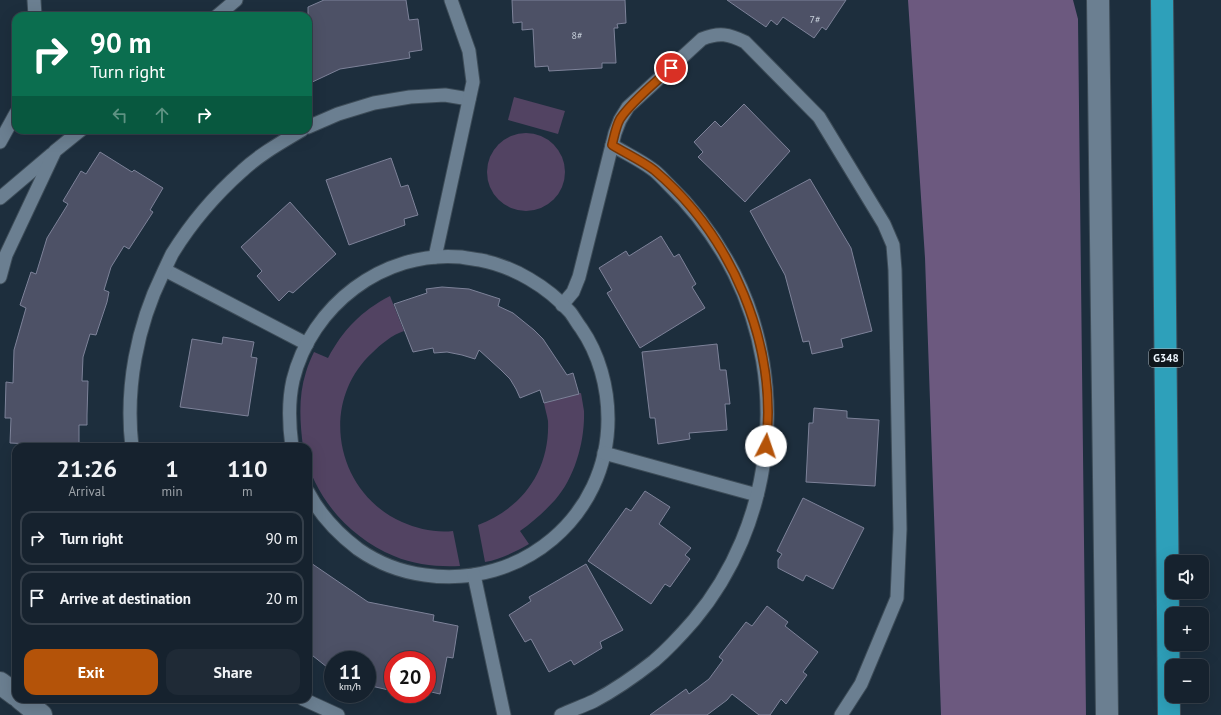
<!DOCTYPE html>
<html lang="en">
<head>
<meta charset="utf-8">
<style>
	body { margin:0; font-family:"PT Sans",sans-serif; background:#1f2a36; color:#f1f3f6; height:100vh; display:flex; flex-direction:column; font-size:15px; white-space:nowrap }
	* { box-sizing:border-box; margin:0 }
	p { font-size:13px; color:#9ea4aa }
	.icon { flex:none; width:22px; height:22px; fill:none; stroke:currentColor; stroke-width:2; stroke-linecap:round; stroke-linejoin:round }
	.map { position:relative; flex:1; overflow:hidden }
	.sheet { position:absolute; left:12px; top:443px; width:300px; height:260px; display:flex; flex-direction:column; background:#16222e; border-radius:12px; box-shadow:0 4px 16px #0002,0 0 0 1px #353f4a }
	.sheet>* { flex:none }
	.hud { position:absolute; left:12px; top:12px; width:300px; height:122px; border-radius:12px; box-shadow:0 4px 16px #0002,0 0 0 1px #353f4a; background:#0b6e4f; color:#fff; overflow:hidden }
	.controls { position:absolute; left:1165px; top:555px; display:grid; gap:8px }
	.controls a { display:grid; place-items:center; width:44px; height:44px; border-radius:8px; background:#16222e; box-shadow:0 4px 16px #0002,0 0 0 1px #353f4a; font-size:20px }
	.speed { position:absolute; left:324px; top:651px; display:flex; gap:8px; font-size:20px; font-weight:700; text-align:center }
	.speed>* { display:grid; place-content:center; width:52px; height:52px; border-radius:50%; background:#16222e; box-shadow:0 4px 16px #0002,0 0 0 1px #353f4a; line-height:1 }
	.speed small { font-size:10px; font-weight:400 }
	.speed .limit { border:6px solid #d22; background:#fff; color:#111 }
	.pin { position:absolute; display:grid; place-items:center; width:34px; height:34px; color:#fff; margin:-17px; border:2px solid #fff; border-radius:50%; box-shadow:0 1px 4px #0007 }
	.me { position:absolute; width:44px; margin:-22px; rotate:4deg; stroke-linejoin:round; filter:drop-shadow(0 0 3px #0008) }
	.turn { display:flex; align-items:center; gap:14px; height:84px; padding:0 12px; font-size:18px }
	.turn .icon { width:52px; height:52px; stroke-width:2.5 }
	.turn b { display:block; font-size:28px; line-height:34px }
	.lanes { display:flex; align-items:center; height:38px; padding:0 12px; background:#0003; justify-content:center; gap:20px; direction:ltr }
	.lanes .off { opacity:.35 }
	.eta { display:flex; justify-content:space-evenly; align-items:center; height:68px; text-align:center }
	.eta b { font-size:24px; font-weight:700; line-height:28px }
	.action { display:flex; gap:8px; margin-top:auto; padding:8px 12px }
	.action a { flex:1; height:46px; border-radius:12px; background:#b45309; color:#fff; font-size:16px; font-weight:700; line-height:46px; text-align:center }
	.action a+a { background:#1f2a36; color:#f1f3f6 }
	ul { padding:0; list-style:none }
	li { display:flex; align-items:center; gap:12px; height:54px; margin:0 8px 6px; padding:0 4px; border:2px solid #353f4a; border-radius:12px }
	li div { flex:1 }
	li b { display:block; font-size:15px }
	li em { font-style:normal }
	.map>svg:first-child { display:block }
	.green { fill:#524362 }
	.forest { fill:#6c597f }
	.building { fill:#4d5166; stroke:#7d8299 }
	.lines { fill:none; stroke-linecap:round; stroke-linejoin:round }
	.service-casing { stroke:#3d4c58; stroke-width:15 }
	.minor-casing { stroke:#3d4c58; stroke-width:24 }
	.tertiary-casing { stroke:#3d4c58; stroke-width:24 }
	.trunk-casing { stroke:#3d4c58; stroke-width:24 }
	.service { stroke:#6b7f91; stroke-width:13 }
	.minor { stroke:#6b7f91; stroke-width:22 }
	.tertiary { stroke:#6b7f91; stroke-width:22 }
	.trunk { stroke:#2ea0ba; stroke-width:22 }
	.route-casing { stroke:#753606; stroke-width:10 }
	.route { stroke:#b45309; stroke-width:7 }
	.labels { text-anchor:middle; stroke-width:4; stroke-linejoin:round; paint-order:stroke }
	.number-label { font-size:10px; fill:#c5cdd8 }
	.shield { fill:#0e161c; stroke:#aab3ba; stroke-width:1 }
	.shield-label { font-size:11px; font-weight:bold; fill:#edf6fe }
</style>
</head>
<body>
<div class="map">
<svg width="1221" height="715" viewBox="0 0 1221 715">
	<rect width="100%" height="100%" fill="#1d2e3d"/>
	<!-- green -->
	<g class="green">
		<path d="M 514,97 L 565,111 L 558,134 L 508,120 Z"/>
		<circle cx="526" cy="172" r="39"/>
		<path d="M 390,296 L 404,331 C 392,335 381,344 372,353 C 318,403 336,493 402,522 C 418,529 436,533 453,531 L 460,566 C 438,567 415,565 394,556 C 360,542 331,515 315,482 C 313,477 309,471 308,465 C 307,460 308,453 308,447 L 303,447 C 300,422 298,397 306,372 C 308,365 311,358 314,352 L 328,358 C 343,330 361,311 390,296 Z"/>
		<path d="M 581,393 C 582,399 583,405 584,411 C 585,441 575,477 555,500 C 544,512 533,522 520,531 L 529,544 C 515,552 501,559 485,562 L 478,525 C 523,508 550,470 548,421 C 547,415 545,409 544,403 Z"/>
	</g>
	<!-- forest -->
	<path class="forest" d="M 908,0 L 1073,0 L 1078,19 L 1086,715 L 941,715 L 925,258 Z"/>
	<!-- building -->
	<g class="building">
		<path d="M 324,0 L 406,0 L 409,20 L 418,19 L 422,50 L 409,52 L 410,58 L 340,69 L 308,84 L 308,7 Z"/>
		<path d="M 512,0 L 625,0 L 626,23 L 617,24 L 618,28 L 614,28 L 616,63 L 602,63 L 602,68 L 549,71 L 548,66 L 535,67 L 533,29 L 522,30 L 522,22 L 513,23 Z"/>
		<path d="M 727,0 L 846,0 L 826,30 L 822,27 L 814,38 L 783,17 L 777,25 L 771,20 L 766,27 Z"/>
		<path d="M 744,104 L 790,151 L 745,202 L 698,157 L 703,152 L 694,142 L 715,121 L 721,127 Z"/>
		<path d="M 100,152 L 132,172 L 134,170 L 163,188 L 150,210 L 153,212 L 129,249 L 124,246 L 111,267 L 104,290 L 109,292 L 107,302 L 96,335 L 90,334 L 83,357 L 82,381 L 88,381 L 87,415 L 87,425 L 79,425 L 79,447 L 53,447 L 53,445 L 10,443 L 11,418 L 5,418 L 6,382 L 13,383 L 14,350 L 26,308 L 20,305 L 31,272 L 36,274 L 47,238 L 68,204 L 63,201 L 81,171 L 86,174 Z"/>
		<path d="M 391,158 L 401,187 L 408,185 L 418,215 L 404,219 L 405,225 L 349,245 L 326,180 Z"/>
		<path d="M 810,179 L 851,248 L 872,331 L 841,339 L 843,347 L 812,354 L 809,341 L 803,342 L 785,275 L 750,211 Z"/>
		<path d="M 290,202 L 336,254 L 293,293 L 289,291 L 279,301 L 257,276 L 262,271 L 241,247 Z"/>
		<path d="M 661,236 L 674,257 L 679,254 L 696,284 L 692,287 L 705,308 L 640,348 L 607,293 L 612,290 L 599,268 L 626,251 L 629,256 Z"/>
		<path d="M 442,287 L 469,289 L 500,299 L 498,306 L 513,313 L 534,330 L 543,339 L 567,375 L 573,373 L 579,394 L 544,403 L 540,390 L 520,398 L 516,389 L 510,379 L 501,370 L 479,350 L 475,359 L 462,355 L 447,352 L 434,353 L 433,348 L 413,352 L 394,304 L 427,293 L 426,289 Z"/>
		<path d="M 223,337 L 254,342 L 251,357 L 257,358 L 248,416 L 180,407 L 192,339 L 222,344 Z"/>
		<path d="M 717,344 L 720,370 L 726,370 L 730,404 L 725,404 L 727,430 L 689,433 L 690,439 L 658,444 L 655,418 L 650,418 L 642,352 Z"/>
		<path d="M 814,408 L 847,411 L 847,418 L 879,420 L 875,486 L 806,482 L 809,423 L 813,423 Z"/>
		<path d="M 645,491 L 670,507 L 659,524 L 691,548 L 685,555 L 690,559 L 670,587 L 665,584 L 651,604 L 588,561 L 626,508 L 631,511 Z"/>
		<path d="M 803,498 L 864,528 L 833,589 L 806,575 L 803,581 L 778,568 L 778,560 L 782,554 L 777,551 Z"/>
		<path d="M 308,561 L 368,602 L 434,615 L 433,621 L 458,626 L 453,658 L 447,657 L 440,694 L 427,691 L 427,660 L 393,660 L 393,691 L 367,685 L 367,660 L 333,660 L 333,679 L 332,678 L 332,671 L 308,652 Z"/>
		<path d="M 586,564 L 623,630 L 600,642 L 602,648 L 574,665 L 571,660 L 549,672 L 531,639 L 525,642 L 509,615 L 531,601 L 529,597 Z"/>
		<path d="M 767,606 L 788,622 L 785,626 L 818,652 L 803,672 L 807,675 L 786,704 L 781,699 L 770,715 L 759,715 L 732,694 L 727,700 L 707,715 L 650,715 L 686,689 L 689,694 L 709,679 L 723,660 L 719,657 L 746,622 L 752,626 Z"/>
	</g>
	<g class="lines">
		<defs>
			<g id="service">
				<path d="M 34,0 L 35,16"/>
				<path d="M 217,16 L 236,0"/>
				<path d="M 308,127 L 338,114 L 374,103 L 410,97 L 445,95 L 469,99"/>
				<path d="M 0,142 L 16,113"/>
				<path d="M 0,198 L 52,154"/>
				<path d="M 435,257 L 473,82 L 469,51 L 451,0"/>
				<path d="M 165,270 L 307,344"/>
				<path d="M 0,277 L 6,255 L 55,151 L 81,130"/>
				<path d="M 562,305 L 573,292 L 579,277 L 615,133 L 620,120 L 628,107 L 702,39 C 719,32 729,34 745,42 L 819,117 L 884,224 L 893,245 L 895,270 L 900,529 L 897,598 L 861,684 L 841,715"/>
				<path d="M 132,447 C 125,388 137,326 163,273 C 166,267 169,260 172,254 C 191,223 215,195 242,171 C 260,154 282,142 302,130"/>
				<path d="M 292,447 C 289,425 288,402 293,380 C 311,306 383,250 461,257 C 467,258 473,259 480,260 C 513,266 548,287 570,312 C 574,317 577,323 581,328 C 599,354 608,387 608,419 C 608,517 521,589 425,575 C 401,572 378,563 358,549 C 337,533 320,515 308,492"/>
				<path d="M 604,453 L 757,495"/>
				<path d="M 474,575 L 504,715"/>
				<path d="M 303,699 L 338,715"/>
				<path d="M 561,715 C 572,710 583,706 594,701 C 615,690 635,676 654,661 C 668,649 681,635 694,620 C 774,524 790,384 734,273 C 717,240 695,210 668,184 C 663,179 658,173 652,169 C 640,160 625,153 612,145"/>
			</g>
			<g id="minor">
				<path d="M 0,683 L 16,695"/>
				<path d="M 21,699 L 41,715"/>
			</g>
			<path id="tertiary" d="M 1098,0 L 1107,715"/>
			<path id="trunk" d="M 1162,0 L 1169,715"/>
		</defs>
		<!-- service casing -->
		<use href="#service" class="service-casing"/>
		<!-- minor casing -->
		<use href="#minor" class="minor-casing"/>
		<!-- tertiary casing -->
		<use href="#tertiary" class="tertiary-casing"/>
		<!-- trunk casing -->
		<use href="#trunk" class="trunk-casing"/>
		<!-- service -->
		<use href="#service" class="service"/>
		<!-- minor -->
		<use href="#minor" class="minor"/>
		<!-- tertiary -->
		<use href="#tertiary" class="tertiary"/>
		<!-- trunk -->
		<use href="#trunk" class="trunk"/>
	</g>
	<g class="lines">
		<defs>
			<path id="route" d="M 671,68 C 656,82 631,102 620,119 C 616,126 614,137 612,145 C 625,153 642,161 654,170 C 732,236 778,344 766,446"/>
		</defs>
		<!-- route casing -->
		<use href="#route" class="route-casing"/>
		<!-- route -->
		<use href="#route" class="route"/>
	</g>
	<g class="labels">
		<!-- number labels -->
		<g class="number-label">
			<text x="815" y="23">7#</text>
			<text x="577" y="39">8#</text>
		</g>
		<!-- shield labels -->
		<rect class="shield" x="1149" y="349" width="34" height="18" rx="3"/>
		<g class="shield-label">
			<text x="1166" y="362">G348</text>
		</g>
	</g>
</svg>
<div class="controls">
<a><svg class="icon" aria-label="sound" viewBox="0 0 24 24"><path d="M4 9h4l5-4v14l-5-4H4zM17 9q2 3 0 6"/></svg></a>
<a>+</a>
<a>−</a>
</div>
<div class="speed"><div>11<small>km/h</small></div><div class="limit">20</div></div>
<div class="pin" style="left:671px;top:68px;background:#d93025"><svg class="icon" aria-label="arrive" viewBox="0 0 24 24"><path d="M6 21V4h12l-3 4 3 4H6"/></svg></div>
<svg class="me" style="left:766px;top:446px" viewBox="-20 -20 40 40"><circle r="19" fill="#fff"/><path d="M0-13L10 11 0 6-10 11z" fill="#b45309"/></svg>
<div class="hud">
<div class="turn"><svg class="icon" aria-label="right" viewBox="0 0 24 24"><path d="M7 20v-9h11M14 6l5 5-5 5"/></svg><div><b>90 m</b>Turn right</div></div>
<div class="lanes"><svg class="icon off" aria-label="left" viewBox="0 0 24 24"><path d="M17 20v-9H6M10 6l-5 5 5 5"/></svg><svg class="icon off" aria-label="ahead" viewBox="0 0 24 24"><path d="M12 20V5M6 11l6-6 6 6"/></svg><svg class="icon" aria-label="right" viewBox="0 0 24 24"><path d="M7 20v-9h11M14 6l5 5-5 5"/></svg></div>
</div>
<section class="sheet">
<div class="eta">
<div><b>21:26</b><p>Arrival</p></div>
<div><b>1</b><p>min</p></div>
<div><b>110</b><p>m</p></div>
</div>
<ul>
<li><svg class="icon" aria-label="right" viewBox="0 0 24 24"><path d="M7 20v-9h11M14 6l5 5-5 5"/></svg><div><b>Turn right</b></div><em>90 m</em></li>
<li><svg class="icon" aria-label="arrive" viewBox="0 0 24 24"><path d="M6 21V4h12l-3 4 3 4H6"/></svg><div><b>Arrive at destination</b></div><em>20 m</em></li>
</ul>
<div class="action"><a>Exit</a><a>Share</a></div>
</section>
</div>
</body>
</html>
